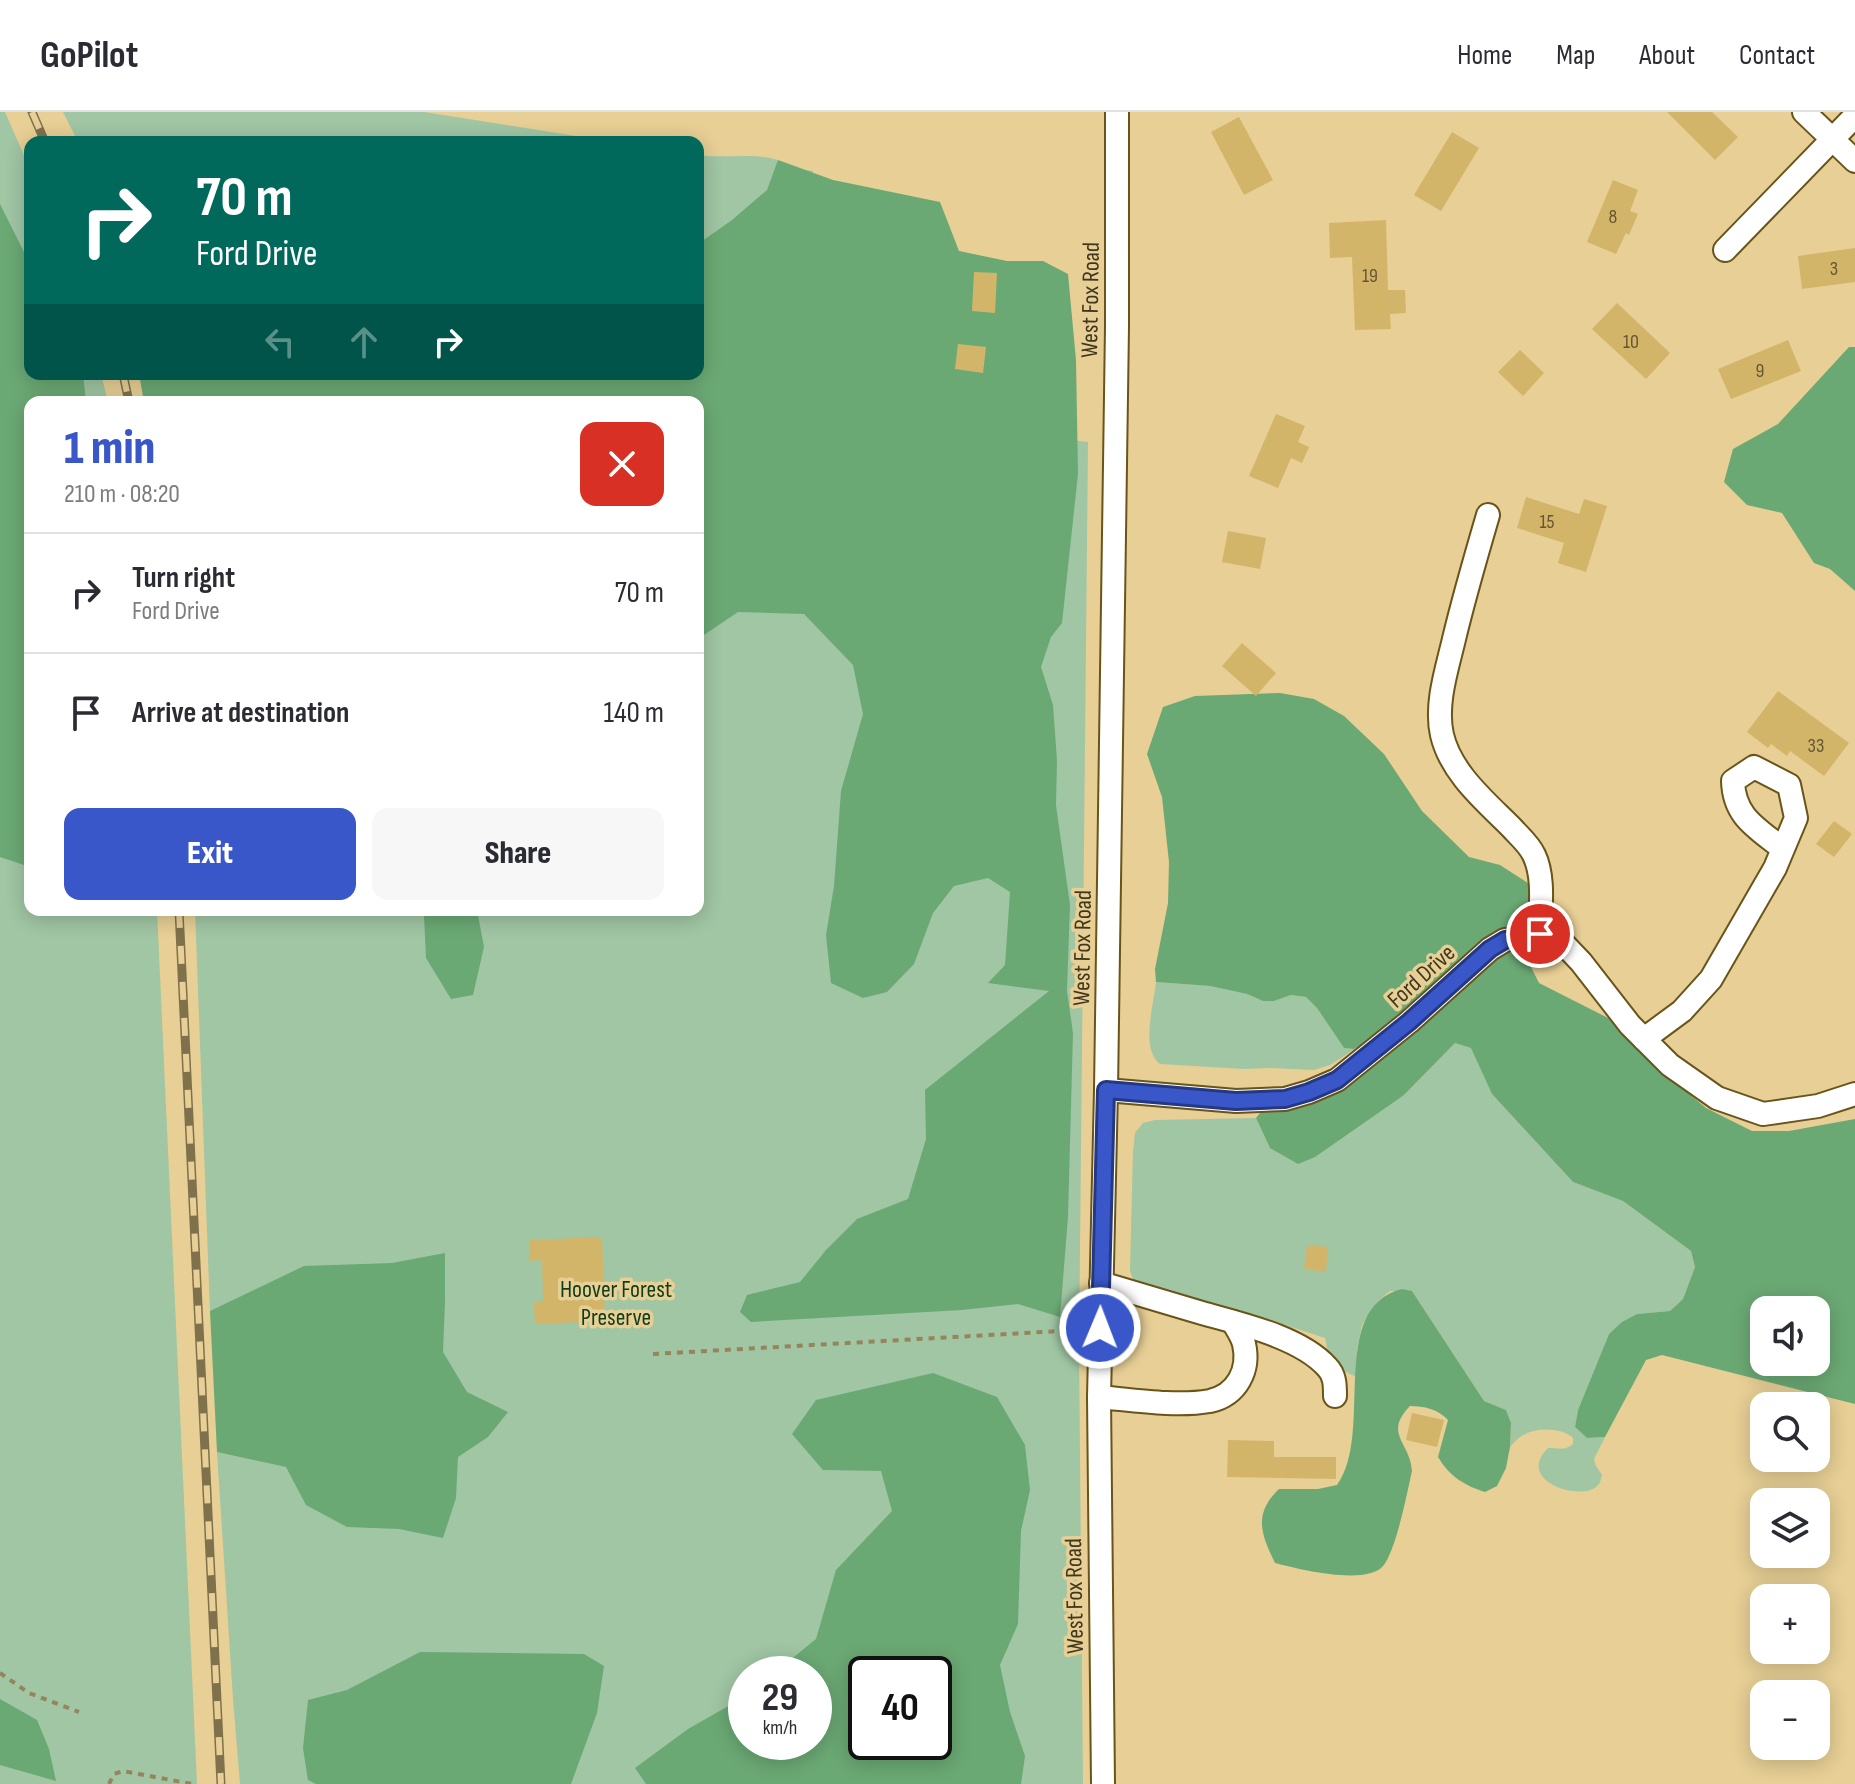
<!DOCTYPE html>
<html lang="en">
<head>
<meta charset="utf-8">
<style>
	body { margin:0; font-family:"Sofia Sans Condensed",sans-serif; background:#f7f7f7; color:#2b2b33; height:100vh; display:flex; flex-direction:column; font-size:30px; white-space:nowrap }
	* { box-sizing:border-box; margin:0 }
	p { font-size:26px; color:#7c7c81 }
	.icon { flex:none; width:44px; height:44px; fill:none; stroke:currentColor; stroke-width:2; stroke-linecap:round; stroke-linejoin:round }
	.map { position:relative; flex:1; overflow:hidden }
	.panel { position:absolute; left:24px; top:284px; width:680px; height:520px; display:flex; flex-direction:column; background:#fff; border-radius:16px; box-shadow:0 4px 20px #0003 }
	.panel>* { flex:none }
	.banner { position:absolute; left:24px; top:24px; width:680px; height:244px; border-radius:16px; box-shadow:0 4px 20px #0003; background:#00695c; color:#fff; overflow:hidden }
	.tools { position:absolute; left:1750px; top:1184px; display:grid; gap:16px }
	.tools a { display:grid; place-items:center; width:80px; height:80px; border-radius:16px; background:#fff; box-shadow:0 4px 20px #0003; font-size:40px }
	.speed { position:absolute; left:728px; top:1544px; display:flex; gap:16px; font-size:40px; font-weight:700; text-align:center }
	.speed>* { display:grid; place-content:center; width:104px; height:104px; border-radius:50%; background:#fff; box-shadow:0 4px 20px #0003; line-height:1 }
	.speed small { font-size:20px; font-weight:400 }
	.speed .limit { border:4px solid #111; border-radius:12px; background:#fff; color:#111 }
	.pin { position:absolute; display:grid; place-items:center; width:68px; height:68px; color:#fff; margin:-34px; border:4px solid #fff; border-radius:50%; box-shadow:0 2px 8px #0007 }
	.me { position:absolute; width:88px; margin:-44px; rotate:1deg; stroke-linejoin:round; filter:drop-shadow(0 0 6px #0008) }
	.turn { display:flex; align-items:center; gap:28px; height:168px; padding:0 40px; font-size:36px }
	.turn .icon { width:104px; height:104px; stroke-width:2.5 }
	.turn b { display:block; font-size:56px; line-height:68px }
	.lanes { display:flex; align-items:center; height:76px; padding:0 40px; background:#0003; justify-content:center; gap:40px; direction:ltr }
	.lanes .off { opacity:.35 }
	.round { display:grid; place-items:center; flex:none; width:84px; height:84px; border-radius:16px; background:#f7f7f7 }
	.summary { display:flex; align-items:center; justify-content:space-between; height:136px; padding:0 40px }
	h1 { font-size:48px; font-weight:800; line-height:60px; color:#3957c8 }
	.button { display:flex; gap:16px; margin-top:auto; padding:16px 40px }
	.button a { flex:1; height:92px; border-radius:16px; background:#3957c8; color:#fff; font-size:32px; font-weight:800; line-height:92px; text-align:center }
	.button a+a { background:#f7f7f7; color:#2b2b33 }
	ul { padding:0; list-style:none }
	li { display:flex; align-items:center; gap:24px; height:120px; padding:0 40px; border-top:2px solid #e1e1e2 }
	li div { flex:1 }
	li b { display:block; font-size:30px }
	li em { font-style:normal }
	header { display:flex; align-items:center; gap:48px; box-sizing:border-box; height:112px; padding:0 40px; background:#fff; border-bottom:2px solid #e1e1e2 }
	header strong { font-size:38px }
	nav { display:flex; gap:44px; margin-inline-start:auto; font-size:28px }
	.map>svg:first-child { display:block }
	.green { fill:#a0c6a4; fill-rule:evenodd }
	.forest { fill:#6ba974; fill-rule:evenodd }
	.building { fill:#d3b56a }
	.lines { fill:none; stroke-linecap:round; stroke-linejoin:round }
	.minor-casing { stroke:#69541a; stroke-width:26 }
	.path { stroke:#96855c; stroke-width:4; stroke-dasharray:6 6; stroke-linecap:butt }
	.minor { stroke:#fff; stroke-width:22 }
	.rail-casing { stroke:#7f714c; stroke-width:9 }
	.rail { stroke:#e7cf95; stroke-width:6; stroke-dasharray:18; stroke-linecap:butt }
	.route-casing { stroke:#253982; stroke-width:20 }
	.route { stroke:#3957c8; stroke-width:14 }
	.labels { text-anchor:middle; stroke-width:7; stroke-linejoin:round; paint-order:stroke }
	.number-label { font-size:20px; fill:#655632 }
	.street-label { font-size:24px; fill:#40371f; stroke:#e7cf95 }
	.park-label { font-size:24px; fill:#0e3d1a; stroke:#e7cf95 }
</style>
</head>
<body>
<header>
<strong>GoPilot</strong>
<nav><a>Home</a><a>Map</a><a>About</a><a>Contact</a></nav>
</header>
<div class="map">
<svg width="1855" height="1672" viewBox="0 0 1855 1672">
	<rect width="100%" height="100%" fill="#e7cf95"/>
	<!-- green -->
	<g class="green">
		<path d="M 0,0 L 5,0 L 30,57 L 30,262 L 101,262 L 108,290 L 30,290 L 30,798 L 157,798 L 197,1672 L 0,1672 Z"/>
		<path d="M 63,0 L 424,0 L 614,30 L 78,30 Z"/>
		<path d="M 698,43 C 725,47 753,40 778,48 L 777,54 L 813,59 L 810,298 L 1088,330 L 1079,1237 L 1083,1672 L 240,1672 L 233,1587 L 217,1340 L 228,1342 L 221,1194 L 210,1199 L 195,798 L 698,798 L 698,290 L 155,262 L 698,262 ZM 746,1562 L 814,1562 L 814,1630 L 746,1630 ZM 866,1562 L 934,1562 L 934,1630 L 866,1630 Z"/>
		<path d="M 1156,870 L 1210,874 L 1247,882 L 1263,889 L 1274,889 L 1291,883 L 1306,885 L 1317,896 L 1344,936 L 1355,937 L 1330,953 L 1314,958 L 1269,956 L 1244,957 L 1160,952 C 1140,937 1154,892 1156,870 Z"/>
		<path d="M 1455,931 L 1472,936 L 1492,982 L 1573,1070 L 1623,1089 L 1691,1139 L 1695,1155 L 1683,1187 L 1670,1199 L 1637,1202 L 1609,1222 L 1578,1298 L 1575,1315 L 1587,1326 L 1605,1325 L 1594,1347 L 1596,1354 L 1602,1363 C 1600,1369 1601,1371 1596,1375 C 1579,1389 1515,1369 1548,1336 C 1557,1336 1566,1339 1573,1332 L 1573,1326 C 1561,1315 1534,1315 1520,1325 C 1516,1328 1513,1331 1510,1335 L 1511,1311 L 1506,1298 L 1484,1289 L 1412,1179 L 1390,1179 L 1377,1190 L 1362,1213 L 1357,1237 L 1356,1265 L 1346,1260 L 1329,1245 L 1325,1226 L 1252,1202 L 1142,1176 L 1133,1167 L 1130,1159 L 1133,1039 L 1135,1021 L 1143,1011 L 1155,1008 L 1256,1006 L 1270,1036 L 1404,983 Z"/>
	</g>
	<!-- forest -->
	<g class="forest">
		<path d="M 778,48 L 833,68 L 940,90 L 959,139 L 1007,149 L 1043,149 L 1068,162 L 1076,248 L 1078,362 L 1062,511 L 1051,525 L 1041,555 L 1053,593 L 1057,649 L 1056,693 L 1070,793 L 1067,879 L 1073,921 L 1068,1105 L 1060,1205 L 1018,1192 L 962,1198 L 751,1210 L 740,1200 L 747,1183 L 800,1170 L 826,1138 L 857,1107 L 908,1087 L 926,1027 L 925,978 L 1049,879 L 988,871 L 1005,853 L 1010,780 L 988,766 L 954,774 L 933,801 L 914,852 L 887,880 L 863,886 L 831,871 L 826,823 L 834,774 L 841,679 L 863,602 L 853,553 L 804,502 L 738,500 L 698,527 L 698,290 L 144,290 L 139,262 L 248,262 L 252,265 L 283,267 L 292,262 L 698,262 L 698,132 L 732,108 L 767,78 Z"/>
		<path d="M 0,92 L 30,152 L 30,262 L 83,262 L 86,290 L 30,290 L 30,755 L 0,745 Z"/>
		<path d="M 1849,235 L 1855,235 L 1855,479 L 1830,457 L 1814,451 L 1782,401 L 1747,393 L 1724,370 L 1733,337 L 1778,312 Z"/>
		<path d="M 1280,581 L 1314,587 L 1344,604 L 1384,642 L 1422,699 L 1469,745 L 1500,753 L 1534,775 L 1535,796 L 1523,822 L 1523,839 L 1539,871 L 1612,908 L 1646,946 L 1706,996 L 1752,1019 L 1789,1019 L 1855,1007 L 1855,1292 L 1662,1243 L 1646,1248 L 1605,1325 L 1587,1326 L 1575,1315 L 1578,1298 L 1609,1222 L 1622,1210 L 1637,1202 L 1670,1199 L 1683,1187 L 1695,1155 L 1691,1139 L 1623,1089 L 1573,1070 L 1492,982 L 1471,936 L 1455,931 L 1404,983 L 1315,1045 L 1298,1052 L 1270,1036 L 1256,1006 L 1263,997 L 1316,987 L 1373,926 L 1354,937 L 1344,936 L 1317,896 L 1306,885 L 1291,883 L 1274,889 L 1263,889 L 1247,882 L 1210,874 L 1156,870 L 1155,857 L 1168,791 L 1169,750 L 1162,685 L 1147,642 L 1163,595 L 1195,584 ZM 1764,1198 L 1816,1198 L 1816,1250 L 1764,1250 Z"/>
		<path d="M 417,798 L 477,798 L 484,835 L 473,883 L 451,887 L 426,846 L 424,804 Z"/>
		<path d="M 445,1141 L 445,1190 L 443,1240 L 467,1280 L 508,1300 L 488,1325 L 458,1345 L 456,1386 L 443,1426 L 399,1417 L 347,1415 L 306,1393 L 286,1355 L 217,1340 L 210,1199 L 304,1154 L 392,1151 Z"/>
		<path d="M 1402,1177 L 1412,1179 L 1484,1289 L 1506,1298 L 1511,1311 L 1510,1335 L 1506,1356 L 1497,1374 L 1485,1380 C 1464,1373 1450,1365 1438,1345 L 1448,1308 C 1438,1297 1424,1294 1410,1294 C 1383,1322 1410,1330 1412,1359 C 1407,1381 1396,1439 1383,1454 C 1366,1474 1298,1457 1275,1451 C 1261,1422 1253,1402 1279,1377 L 1318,1377 L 1337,1373 C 1375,1322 1326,1196 1402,1177 Z"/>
		<path d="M 933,1261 L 997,1285 L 1025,1333 L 1030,1378 L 1021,1419 L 1018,1512 L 1000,1553 L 1010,1600 L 1025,1644 L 1021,1672 L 646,1672 L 635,1656 L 688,1617 L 746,1584 L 746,1630 L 814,1630 L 814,1562 L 773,1562 L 816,1527 L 836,1458 L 892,1399 L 881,1359 L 823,1358 L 792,1322 L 816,1288 ZM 934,1562 L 934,1630 L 866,1630 L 866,1562 Z"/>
		<path d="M 420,1540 L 584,1542 L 604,1554 L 597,1601 L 571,1672 L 316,1672 L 308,1668 L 303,1636 L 308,1588 L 347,1578 Z"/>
		<path d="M 0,1587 L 37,1608 L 49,1637 L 56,1669 L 0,1653 Z"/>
	</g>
	<!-- building -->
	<g class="building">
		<path d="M 1667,0 L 1712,0 L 1738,25 L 1715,48 Z"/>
		<path d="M 1239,5 L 1273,68 L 1244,83 L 1211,20 Z"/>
		<path d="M 1452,20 L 1479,36 L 1441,99 L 1414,83 Z"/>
		<path d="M 1613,68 L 1638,78 L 1630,99 L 1638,102 L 1629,123 L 1626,121 L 1616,142 L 1587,130 Z"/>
		<path d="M 1386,108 L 1388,178 L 1405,178 L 1406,201 L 1390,202 L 1391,217 L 1355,218 L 1352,145 L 1330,146 L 1329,111 Z"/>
		<path d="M 1855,136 L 1855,170 L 1802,177 L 1798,144 Z"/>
		<path d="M 974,160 L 997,161 L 995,201 L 972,199 Z"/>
		<path d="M 1617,191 L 1670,241 L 1646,267 L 1592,217 Z"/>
		<path d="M 1788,228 L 1801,259 L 1731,287 L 1718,257 Z"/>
		<path d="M 958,232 L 986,235 L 983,261 L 955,257 Z"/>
		<path d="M 1520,238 L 1544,261 L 1523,284 L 1498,260 Z"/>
		<path d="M 1276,302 L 1305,314 L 1298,330 L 1309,335 L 1302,351 L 1291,346 L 1278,376 L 1249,364 Z"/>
		<path d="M 1526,385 L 1579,402 L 1584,387 L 1607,394 L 1586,460 L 1558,451 L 1564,431 L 1517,416 Z"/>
		<path d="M 1228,419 L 1266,426 L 1260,457 L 1222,450 Z"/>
		<path d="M 1242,531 L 1276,561 L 1256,584 L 1222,554 Z"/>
		<path d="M 1778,579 L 1849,631 L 1824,664 L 1790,639 L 1787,644 L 1771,632 L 1768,636 L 1747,620 Z"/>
		<path d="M 1834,709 L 1852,722 L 1834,745 L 1816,732 Z"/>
		<path d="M 602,1125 L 605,1209 L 535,1212 L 534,1190 L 543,1189 L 542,1148 L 530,1149 L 529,1128 Z"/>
		<path d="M 1307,1133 L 1328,1135 L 1326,1160 L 1304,1157 Z"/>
		<path d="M 1412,1301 L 1444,1308 L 1437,1335 L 1406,1328 Z"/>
		<path d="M 1228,1328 L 1274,1329 L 1274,1345 L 1336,1345 L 1336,1367 L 1227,1365 Z"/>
	</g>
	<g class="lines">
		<defs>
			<g id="minor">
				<path d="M 1804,0 L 1855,49"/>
				<path d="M 1725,138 L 1855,4"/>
				<path d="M 1488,403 C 1476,444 1464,485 1454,527 C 1447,557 1435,592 1442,623 C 1451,661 1485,689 1511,715 C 1519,724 1529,732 1534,743 C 1545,766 1540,797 1540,822"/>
				<path d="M 1644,927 L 1682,899 L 1711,867 L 1775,756 L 1796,706 L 1789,673 L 1754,655 L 1733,669 C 1734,705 1757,716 1783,737"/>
				<path d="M 1106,978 L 1236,989 L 1285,987 L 1309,980 L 1337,968 L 1409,910 L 1490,837 L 1505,828 L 1540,822 L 1560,828 L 1581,850 L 1630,913 L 1670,953 L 1717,986 L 1763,1002 L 1818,994 L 1855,982"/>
				<path d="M 1101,1171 C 1135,1181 1169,1191 1202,1201 C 1241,1212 1300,1225 1327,1255 C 1335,1263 1335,1273 1335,1284"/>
				<path d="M 1099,1285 C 1133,1288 1176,1295 1210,1289 C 1237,1283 1250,1258 1244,1232 C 1242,1224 1237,1217 1233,1210"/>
				<path d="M 1103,1672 L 1099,1285 L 1106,978 L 1117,214 L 1117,0"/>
			</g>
		</defs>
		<!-- minor casing -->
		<use href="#minor" class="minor-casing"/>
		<!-- path -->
		<g class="path">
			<path d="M 653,1242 L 1078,1218"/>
			<path d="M 0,1561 L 29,1581 L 79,1600"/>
			<path d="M 109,1672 L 114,1662 L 123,1659 L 192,1672"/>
		</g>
		<!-- minor -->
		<use href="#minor" class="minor"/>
		<defs>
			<g id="rail">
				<path d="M 32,0 L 45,30"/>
				<path d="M 123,262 L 129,290"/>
				<path d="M 179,798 L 221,1672"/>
			</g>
		</defs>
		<!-- rail casing -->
		<use href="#rail" class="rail-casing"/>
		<!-- rail -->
		<use href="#rail" class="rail"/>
	</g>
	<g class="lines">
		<defs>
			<path id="route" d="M 1100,1216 L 1106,978 L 1236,989 L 1285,987 L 1309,980 L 1337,968 L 1409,910 L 1490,837 L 1505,828 L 1540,822"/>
		</defs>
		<!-- route casing -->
		<use href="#route" class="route-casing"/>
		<!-- route -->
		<use href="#route" class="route"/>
	</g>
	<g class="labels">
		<!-- number labels -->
		<g class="number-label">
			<text x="1613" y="111">8</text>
			<text x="1834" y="163">3</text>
			<text x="1370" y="170">19</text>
			<text x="1631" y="236">10</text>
			<text x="1760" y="265">9</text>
			<text x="1547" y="416">15</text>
			<text x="1816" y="640">33</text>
		</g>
		<!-- street labels -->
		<g class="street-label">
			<text transform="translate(1090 188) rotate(-89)" y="8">West Fox Road</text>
			<text transform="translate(1082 836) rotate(-89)" y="8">West Fox Road</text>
			<text transform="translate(1421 864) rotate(-42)" y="8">Ford Drive</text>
			<text transform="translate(1074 1484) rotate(-91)" y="8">West Fox Road</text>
		</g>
		<!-- park labels -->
		<g class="park-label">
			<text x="616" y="1185">Hoover Forest<tspan x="616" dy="28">Preserve</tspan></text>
		</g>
	</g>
</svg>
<div class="tools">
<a><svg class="icon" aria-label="sound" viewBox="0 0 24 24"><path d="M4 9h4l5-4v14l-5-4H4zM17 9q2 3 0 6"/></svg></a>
<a><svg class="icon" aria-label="search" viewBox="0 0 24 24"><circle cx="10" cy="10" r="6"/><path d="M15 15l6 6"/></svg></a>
<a><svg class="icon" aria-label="layers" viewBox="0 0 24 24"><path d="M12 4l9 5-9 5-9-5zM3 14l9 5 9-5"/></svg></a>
<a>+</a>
<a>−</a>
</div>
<div class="speed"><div>29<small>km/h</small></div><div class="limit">40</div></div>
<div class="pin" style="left:1540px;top:822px;background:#d93025"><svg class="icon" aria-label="arrive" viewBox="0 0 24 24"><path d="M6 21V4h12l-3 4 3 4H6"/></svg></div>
<svg class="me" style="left:1100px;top:1216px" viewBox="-20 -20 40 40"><circle r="17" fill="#3957c8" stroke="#fff" stroke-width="3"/><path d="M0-11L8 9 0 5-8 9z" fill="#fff"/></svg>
<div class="banner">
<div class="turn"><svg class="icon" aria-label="right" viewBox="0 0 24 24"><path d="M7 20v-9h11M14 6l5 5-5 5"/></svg><div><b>70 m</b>Ford Drive</div></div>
<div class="lanes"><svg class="icon off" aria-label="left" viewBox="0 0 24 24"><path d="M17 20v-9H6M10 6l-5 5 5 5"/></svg><svg class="icon off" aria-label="ahead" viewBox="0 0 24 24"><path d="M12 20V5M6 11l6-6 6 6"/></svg><svg class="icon" aria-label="right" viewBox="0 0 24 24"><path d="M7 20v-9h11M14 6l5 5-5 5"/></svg></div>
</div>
<section class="panel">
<div class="summary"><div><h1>1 min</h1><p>210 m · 08:20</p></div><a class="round" style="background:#d93025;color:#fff"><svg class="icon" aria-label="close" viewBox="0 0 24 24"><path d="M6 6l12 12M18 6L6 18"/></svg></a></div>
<ul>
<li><svg class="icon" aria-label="right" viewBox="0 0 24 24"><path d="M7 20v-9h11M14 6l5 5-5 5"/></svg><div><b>Turn right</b><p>Ford Drive</p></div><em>70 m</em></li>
<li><svg class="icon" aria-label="arrive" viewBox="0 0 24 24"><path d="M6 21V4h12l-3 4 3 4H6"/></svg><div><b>Arrive at destination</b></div><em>140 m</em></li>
</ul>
<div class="button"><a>Exit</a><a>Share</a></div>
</section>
</div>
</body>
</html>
